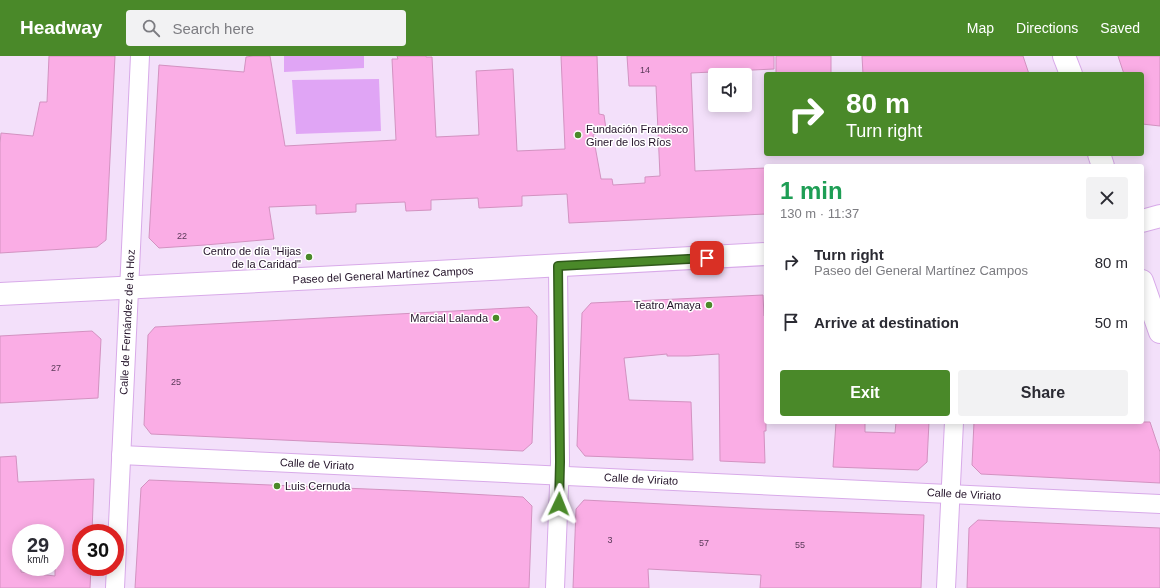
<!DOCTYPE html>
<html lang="en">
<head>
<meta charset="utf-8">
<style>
	body { margin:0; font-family:Arial,sans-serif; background:#f2f2f3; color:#2b2b33; height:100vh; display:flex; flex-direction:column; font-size:15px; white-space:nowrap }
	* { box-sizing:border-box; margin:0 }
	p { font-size:13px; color:#7c7c81 }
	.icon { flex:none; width:22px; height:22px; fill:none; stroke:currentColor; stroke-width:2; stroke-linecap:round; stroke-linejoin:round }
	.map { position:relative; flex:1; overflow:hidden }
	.panel { position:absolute; left:764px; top:108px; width:380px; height:260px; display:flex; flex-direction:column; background:#fff; border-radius:4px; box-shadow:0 2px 10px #0003 }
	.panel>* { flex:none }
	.top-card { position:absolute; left:764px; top:16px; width:380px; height:84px; border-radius:4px; box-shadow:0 2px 10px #0003; background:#4a8929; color:#fff; overflow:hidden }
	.fabs { position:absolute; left:708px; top:12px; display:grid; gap:8px }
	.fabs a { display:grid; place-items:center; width:44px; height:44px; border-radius:4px; background:#fff; box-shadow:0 2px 10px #0003; font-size:20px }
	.speed { position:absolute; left:12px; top:468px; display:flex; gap:8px; font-size:20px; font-weight:700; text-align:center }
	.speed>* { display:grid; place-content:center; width:52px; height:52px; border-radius:50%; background:#fff; box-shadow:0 2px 10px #0003; line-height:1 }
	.speed small { font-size:10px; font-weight:400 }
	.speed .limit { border:6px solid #d22; background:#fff; color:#111 }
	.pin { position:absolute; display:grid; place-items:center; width:34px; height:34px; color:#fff; margin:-17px; border-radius:8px; box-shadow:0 2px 6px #0006 }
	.me { position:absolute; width:44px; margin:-22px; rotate:2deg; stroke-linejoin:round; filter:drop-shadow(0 0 3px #0008) }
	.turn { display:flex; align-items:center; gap:14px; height:84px; padding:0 16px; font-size:18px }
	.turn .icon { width:52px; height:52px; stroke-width:2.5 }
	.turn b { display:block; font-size:28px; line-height:34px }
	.round { display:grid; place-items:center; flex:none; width:42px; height:42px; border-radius:4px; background:#f2f2f3 }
	.summary { display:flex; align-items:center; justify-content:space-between; height:68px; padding:0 16px }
	h1 { font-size:24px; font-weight:800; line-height:30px; color:#1e9e55 }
	.cta { display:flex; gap:8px; margin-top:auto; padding:8px 16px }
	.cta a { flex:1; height:46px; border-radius:4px; background:#4a8929; color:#fff; font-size:16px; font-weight:800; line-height:46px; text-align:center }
	.cta a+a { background:#f2f2f3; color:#2b2b33 }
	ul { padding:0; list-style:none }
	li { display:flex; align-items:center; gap:12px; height:60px; padding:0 16px }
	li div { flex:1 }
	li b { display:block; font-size:15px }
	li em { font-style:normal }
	header { display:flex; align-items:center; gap:24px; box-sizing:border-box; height:56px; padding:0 20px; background:#4a8929; color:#fff }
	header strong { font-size:19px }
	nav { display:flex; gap:22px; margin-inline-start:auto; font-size:14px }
	.search { width:280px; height:36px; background:#f2f2f3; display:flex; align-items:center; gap:10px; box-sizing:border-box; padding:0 14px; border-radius:4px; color:#7c7c81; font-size:15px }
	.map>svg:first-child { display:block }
	.green { fill:#e0a5f5 }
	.building { fill:#faade5; stroke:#d392c1; fill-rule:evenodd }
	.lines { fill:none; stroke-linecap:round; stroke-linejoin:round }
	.street-casing { stroke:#d8aae9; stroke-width:20 }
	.secondary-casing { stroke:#d8aae9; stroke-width:24 }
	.street { stroke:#fff; stroke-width:18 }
	.secondary { stroke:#fff; stroke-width:22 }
	.route-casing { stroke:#30591b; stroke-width:10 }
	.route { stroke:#4a8929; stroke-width:7 }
	.poi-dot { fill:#4a8929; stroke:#fff; stroke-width:1.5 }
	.labels { text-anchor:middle; stroke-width:3; stroke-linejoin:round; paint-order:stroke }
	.number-label { font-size:9px; fill:#593958 }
	.poi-label { font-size:11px; fill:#231229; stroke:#fff; text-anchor:end }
	.street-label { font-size:11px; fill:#231229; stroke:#fff }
</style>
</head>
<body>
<header>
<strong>Headway</strong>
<div class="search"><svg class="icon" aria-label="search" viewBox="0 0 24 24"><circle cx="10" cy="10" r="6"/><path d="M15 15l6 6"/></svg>Search here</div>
<nav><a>Map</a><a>Directions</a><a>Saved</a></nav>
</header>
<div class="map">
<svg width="1160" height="532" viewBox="0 0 1160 532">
	<rect width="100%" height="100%" fill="#f3e0fa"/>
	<!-- green -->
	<g class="green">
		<path d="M 284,0 L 364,0 L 364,12 L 284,16 Z"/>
		<path d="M 379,23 L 381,75 L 296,78 L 292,24 Z"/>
	</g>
	<!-- building -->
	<g class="building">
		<path d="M 49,0 L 115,0 L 106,184 L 97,191 L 0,197 L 0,87 L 1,77 L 33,80 L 40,46 L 47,46 Z"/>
		<path d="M 253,0 L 270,0 L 285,90 L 396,84 L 392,3 L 398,3 L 397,0 L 426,0 L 426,1 L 432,1 L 436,81 L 479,79 L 476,15 L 513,13 L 517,95 L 565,93 L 561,0 L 597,0 L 599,58 L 604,59 L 606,73 L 593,79 L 601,123 L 612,123 L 613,129 L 645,127 L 645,121 L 660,120 L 656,30 L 629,30 L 627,0 L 774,0 L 774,13 L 691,17 L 695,115 L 766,112 L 766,158 L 569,167 L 567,138 L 522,140 L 522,150 L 479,152 L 478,142 L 431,144 L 431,154 L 406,155 L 405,146 L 356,148 L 356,156 L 316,158 L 316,149 L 269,151 L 274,183 L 205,189 L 159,192 L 149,182 L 159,9 L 244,16 L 246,1 Z"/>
		<rect x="776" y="0" width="55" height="18"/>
		<path d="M 862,0 L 1023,0 L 1029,18 L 863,18 Z"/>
		<path d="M 1118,0 L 1160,0 L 1160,70 L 1142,68 L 1142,18 L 1124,18 Z"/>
		<path d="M 763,239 L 764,260 L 766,260 L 766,375 L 764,375 L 765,407 L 720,405 L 719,298 L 688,300 L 667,300 L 667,298 L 624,302 L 629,344 L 691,346 L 693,404 L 585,400 L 577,390 L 582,257 L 591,247 Z"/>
		<path d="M 529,251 L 537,260 L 532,387 L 523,395 L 151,378 L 144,369 L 148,279 L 155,271 Z"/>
		<path d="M 92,275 L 101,283 L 98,342 L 0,347 L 0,280 Z"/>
		<path d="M 836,366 L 865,366 L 865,376 L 895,377 L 896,366 L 929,366 L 927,406 L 918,414 L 833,411 Z"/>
		<path d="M 974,366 L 1150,366 L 1160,396 L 1160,427 L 981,418 L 972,409 Z"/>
		<path d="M 16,400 L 18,426 L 94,423 L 92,477 L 81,477 L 81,511 L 91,511 L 90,532 L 0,532 L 0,401 ZM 21,477 L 55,477 L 55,520 L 21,516 Z"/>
		<path d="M 149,424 L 416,435 L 523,441 L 532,450 L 529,532 L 135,532 L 141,432 Z"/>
		<path d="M 584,444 L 763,453 L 924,459 L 921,532 L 760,532 L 761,519 L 648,513 L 649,532 L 573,532 L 576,453 Z"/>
		<path d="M 978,464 L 1160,472 L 1160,532 L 967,532 L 969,472 Z"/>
	</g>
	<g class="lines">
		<defs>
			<g id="street">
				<path d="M 121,399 L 1160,448"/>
				<path d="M 115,532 L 140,0"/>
				<path d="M 555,532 L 560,406 L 558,211"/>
				<path d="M 946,532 L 954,366"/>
			</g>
			<g id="secondary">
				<path d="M 1064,0 L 1071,18"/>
				<path d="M 1099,98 L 1103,110"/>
				<path d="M 1142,165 L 1160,160"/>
				<path d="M 1142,225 L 1160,276"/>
				<path d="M 0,238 C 255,225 511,213 766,198"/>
			</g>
		</defs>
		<!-- street casing -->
		<use href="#street" class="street-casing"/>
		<!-- secondary casing -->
		<use href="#secondary" class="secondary-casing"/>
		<!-- street -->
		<use href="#street" class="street"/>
		<!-- secondary -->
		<use href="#secondary" class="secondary"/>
	</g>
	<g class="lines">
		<defs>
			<path id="route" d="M 559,448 L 560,406 L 558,210 L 707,202"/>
		</defs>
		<!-- route casing -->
		<use href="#route" class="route-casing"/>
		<!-- route -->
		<use href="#route" class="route"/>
	</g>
	<!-- markers -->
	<g class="poi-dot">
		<circle cx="578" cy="79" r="4"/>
		<circle cx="309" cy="201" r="4"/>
		<circle cx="709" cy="249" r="4"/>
		<circle cx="496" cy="262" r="4"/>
		<circle cx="277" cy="430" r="4"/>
	</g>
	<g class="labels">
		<!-- number labels -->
		<g class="number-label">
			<text x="645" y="17">14</text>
			<text x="182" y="183">22</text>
			<text x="56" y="315">27</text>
			<text x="176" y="329">25</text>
			<text x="610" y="487">3</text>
			<text x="704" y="490">57</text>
			<text x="800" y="492">55</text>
		</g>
		<!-- poi labels -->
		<g class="poi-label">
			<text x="586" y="77" text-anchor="start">Fundación Francisco<tspan x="586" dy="13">Giner de los Ríos</tspan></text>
			<text x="301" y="199">Centro de día "Hijas<tspan x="301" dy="13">de la Caridad"</tspan></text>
			<text x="701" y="253">Teatro Amaya</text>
			<text x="488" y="266">Marcial Lalanda</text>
			<text x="285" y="434" text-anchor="start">Luis Cernuda</text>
		</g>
		<!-- street labels -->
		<g class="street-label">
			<text transform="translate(383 219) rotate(-3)" y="4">Paseo del General Martínez Campos</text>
			<text transform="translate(127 266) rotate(-87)" y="4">Calle de Fernández de la Hoz</text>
			<text transform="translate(317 408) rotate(3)" y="4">Calle de Viriato</text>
			<text transform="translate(641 423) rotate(3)" y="4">Calle de Viriato</text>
			<text transform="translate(964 438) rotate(3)" y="4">Calle de Viriato</text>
		</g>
	</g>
</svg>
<div class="fabs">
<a><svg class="icon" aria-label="sound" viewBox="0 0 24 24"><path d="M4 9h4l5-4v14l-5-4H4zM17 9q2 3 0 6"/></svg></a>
</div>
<div class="speed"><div>29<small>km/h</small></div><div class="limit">30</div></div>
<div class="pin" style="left:707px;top:202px;background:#d93025"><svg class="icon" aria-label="arrive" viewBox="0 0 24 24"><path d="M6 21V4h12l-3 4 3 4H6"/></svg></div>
<svg class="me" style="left:559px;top:448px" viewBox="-20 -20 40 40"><path d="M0-17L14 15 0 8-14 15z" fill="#4a8929" stroke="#fff" stroke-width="4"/></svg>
<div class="top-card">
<div class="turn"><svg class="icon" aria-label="right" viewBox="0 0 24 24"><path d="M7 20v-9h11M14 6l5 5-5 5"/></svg><div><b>80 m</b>Turn right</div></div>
</div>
<section class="panel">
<div class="summary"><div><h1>1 min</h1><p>130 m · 11:37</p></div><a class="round"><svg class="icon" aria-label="close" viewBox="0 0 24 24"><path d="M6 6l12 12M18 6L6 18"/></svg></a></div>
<ul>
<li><svg class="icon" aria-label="right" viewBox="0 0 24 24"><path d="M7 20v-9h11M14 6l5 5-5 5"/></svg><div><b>Turn right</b><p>Paseo del General Martínez Campos</p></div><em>80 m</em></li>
<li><svg class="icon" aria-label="arrive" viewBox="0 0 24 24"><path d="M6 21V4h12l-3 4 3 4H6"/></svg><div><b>Arrive at destination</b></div><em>50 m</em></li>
</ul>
<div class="cta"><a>Exit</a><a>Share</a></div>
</section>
</div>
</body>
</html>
